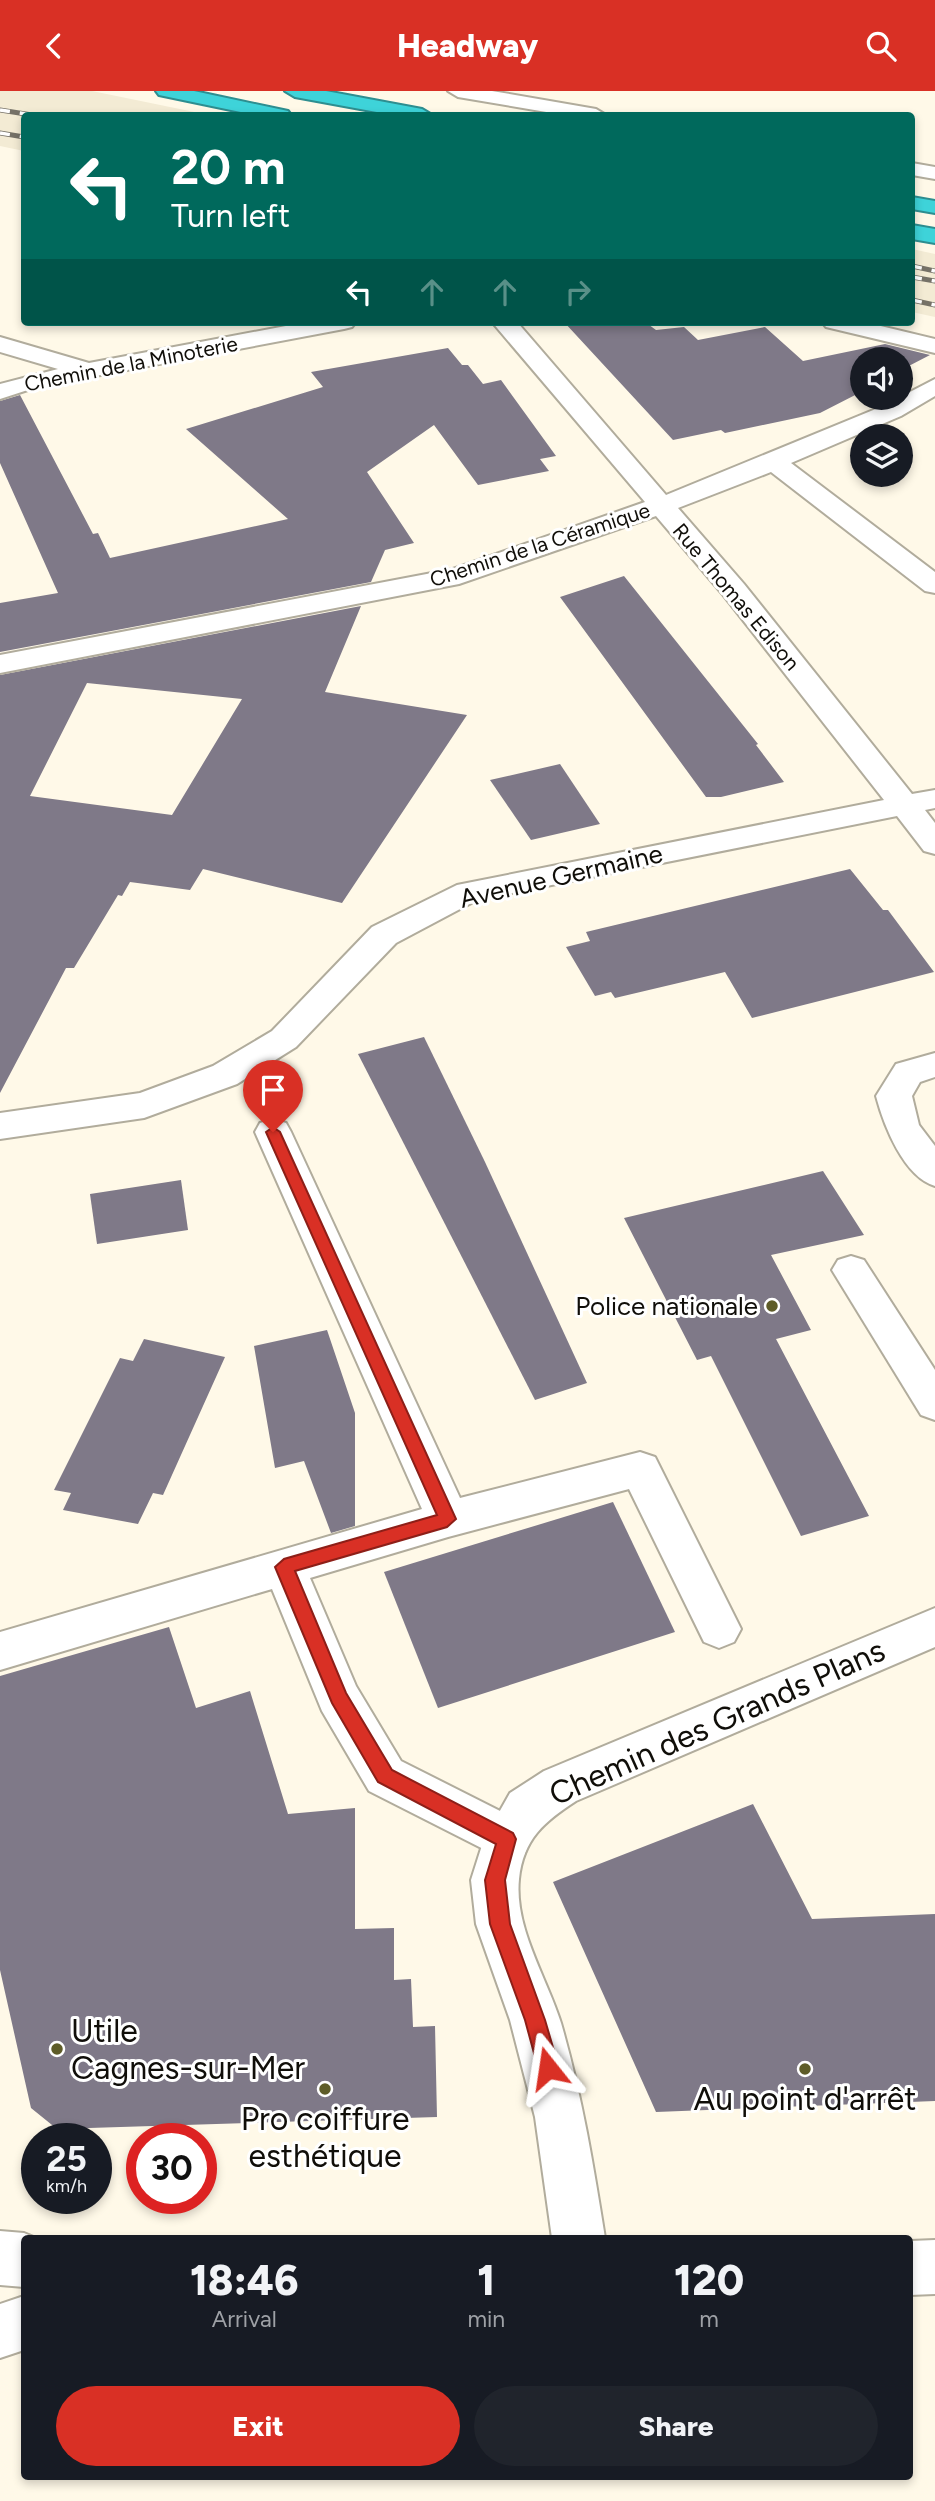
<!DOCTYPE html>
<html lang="en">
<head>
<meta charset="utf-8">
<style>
	body { margin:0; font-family:Figtree,sans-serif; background:#20242c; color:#f1f3f6; height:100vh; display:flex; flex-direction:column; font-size:26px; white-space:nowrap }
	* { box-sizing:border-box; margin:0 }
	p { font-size:23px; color:#9ea1a6 }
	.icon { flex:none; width:38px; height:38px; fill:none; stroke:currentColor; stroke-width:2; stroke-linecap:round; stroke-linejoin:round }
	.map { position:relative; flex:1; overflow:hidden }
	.sheet { position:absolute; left:21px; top:2144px; width:892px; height:245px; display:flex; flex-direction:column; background:#171b24; border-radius:7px; box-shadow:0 4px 10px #0003 }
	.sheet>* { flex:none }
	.banner { position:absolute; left:21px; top:21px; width:894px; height:214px; border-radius:7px; box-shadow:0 4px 10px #0003; background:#00695c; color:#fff; overflow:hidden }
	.buttons { position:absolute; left:850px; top:256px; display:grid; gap:14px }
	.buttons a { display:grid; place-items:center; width:63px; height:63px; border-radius:50%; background:#171b24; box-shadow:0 4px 10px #0003; font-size:35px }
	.speed { position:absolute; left:21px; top:2032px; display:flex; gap:14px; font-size:35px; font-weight:700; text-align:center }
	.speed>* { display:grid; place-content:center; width:91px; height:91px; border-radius:50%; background:#171b24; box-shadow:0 4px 10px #0003; line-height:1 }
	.speed small { font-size:18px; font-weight:400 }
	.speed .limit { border:10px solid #d22; background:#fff; color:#111 }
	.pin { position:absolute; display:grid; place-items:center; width:60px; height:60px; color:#fff; margin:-72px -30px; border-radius:50% 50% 50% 0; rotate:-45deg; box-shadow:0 0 7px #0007 }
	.pin .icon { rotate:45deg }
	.me { position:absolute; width:77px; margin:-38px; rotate:345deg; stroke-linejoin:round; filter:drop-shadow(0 0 5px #0008) }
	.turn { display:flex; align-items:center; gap:24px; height:147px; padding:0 35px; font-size:32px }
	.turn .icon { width:91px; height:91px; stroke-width:2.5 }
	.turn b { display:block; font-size:49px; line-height:60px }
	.lanes { display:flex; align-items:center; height:66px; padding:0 35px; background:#0003; justify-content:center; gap:35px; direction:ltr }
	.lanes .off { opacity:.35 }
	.eta { display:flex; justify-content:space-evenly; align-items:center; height:119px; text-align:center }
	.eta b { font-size:42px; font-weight:800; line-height:49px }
	.button { display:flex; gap:14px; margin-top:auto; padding:14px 35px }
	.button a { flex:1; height:80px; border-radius:42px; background:#d93025; color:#fff; font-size:28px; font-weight:800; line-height:80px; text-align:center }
	.button a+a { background:#20242c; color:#f1f3f6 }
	header { display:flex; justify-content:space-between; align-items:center; height:91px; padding:0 35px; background:#d93025; color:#fff; font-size:32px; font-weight:800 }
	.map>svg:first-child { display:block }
	.built { fill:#f3ebd4 }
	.building { fill:#7f7988; fill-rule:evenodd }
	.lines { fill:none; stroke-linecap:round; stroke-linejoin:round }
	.lane-casing { stroke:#b1ac9c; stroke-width:4 }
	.street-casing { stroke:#b1ac9c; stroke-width:4 }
	.secondary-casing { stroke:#b1ac9c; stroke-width:4 }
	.highway-casing { stroke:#2e8e90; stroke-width:4 }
	.lane { fill:#fff; fill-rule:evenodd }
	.street { fill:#fff; fill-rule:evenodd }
	.secondary { fill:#fff; fill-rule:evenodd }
	.highway { fill:#3ed3d9; fill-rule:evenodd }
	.rail-casing { stroke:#757167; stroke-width:5 }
	.rail { stroke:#fff; stroke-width:3.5; stroke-dasharray:10; stroke-linecap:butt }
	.route { fill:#d93025; stroke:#8d1f18; stroke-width:2 }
	.poi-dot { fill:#5e5c28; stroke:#fff; stroke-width:2.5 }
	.labels { text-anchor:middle; stroke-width:6; stroke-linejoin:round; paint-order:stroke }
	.far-street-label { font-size:21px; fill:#100e09; stroke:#fff }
	.street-label { font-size:26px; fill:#100e09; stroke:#fff }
	.poi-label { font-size:26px; fill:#100e09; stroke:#fff; text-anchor:end }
	.near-street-label { font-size:32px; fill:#100e09; stroke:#fff }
	.near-poi-label { font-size:32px; fill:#100e09; stroke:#fff }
</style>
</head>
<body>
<header><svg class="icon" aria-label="back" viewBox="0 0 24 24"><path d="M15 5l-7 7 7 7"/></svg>Headway<svg class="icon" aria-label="search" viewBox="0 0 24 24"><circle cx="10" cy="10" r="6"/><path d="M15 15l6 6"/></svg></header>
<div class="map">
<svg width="935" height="2410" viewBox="0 0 935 2410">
	<rect width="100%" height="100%" fill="#fff9e8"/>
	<!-- built -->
	<g class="built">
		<path d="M 0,0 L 92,0 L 209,24 L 24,24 L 24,60 L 0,55 Z"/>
		<path d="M 912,158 L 935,163 L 935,226 L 912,221 Z"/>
	</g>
	<!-- building -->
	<g class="building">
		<path d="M 564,231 L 645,231 L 656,239 L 684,236 L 698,249 L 765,236 L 803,270 L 885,253 L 930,264 L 901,279 L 901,268 L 863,268 L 863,300 L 820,322 L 725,342 L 721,339 L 673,349 Z"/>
		<path d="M 448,257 L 462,274 L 468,274 L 483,293 L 501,289 L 556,365 L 540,368 L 549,380 L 478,394 L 434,334 L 367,381 L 414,452 L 385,459 L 371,491 L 0,561 L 0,512 L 58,502 L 0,372 L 0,310 L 20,304 L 93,443 L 98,442 L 110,467 L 288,428 L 186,338 L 323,296 L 311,281 Z"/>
		<path d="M 624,485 L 758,653 L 756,654 L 784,691 L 721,706 L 706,706 L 560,506 Z"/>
		<path d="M 361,515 L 325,601 L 467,624 L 342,812 L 203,778 L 190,799 L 130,791 L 122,805 L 118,804 L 74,877 L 66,877 L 0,1002 L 0,584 ZM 87,592 L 242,608 L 172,724 L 30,705 Z"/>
		<path d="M 560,673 L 600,733 L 531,749 L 490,689 Z"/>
		<path d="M 850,778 L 883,819 L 888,819 L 934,881 L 752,927 L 725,881 L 615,907 L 611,901 L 595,905 L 566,856 L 590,850 L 586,841 Z"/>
		<path d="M 424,946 L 485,1071 L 587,1292 L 535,1309 L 358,963 Z"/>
		<path d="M 823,1080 L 864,1144 L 771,1164 L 811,1239 L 776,1248 L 869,1425 L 801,1445 L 711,1265 L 697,1269 L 624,1127 Z"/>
		<path d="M 181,1089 L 188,1139 L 97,1153 L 90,1103 Z"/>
		<path d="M 327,1239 L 355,1322 L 355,1435 L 331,1442 L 304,1370 L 275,1377 L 254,1255 Z"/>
		<path d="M 144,1248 L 225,1266 L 163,1404 L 153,1402 L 138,1433 L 63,1419 L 71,1402 L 54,1399 L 120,1267 L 133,1270 Z"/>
		<path d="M 613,1411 L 675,1541 L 438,1617 L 384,1481 Z"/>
		<path d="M 169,1536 L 196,1617 L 250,1600 L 288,1723 L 355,1717 L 355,1838 L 394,1837 L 394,1889 L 411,1888 L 413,1936 L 435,1935 L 437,2026 L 57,2038 L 31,2017 L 0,1879 L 0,1585 Z"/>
		<path d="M 753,1713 L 812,1828 L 935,1823 L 935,2010 L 656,2021 L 553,1791 Z"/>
	</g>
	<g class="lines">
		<defs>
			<g id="lane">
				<path d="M 935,962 L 935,986 L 920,991 L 912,1005 L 919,1034 L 935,1055 L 935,1095 C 904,1086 884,1035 876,1005 L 896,973 Z"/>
				<path d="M 273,1028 L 286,1032 L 291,1041 L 460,1407 L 640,1361 L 655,1366 L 741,1538 L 734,1551 L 719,1557 L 704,1551 L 629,1398 L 448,1446 L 310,1487 L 356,1595 L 401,1670 L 524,1732 L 530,1748 L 524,1764 L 507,1770 L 369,1700 L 322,1620 L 272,1498 L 0,1579 L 0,1541 L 422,1418 L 255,1041 L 260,1032 Z"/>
				<path d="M 851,1165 L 864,1169 L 935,1279 L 935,1329 L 921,1324 L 832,1179 L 838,1169 Z"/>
			</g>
			<g id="street">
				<path d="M 307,231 L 356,231 L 352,236 L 344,238 L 37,296 L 0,308 L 0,293 L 58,278 L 0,261 L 0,246 L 89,272 Z"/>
				<path d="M 492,231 L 517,231 L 666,404 L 883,315 L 935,288 L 935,305 L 901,325 L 791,372 L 935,481 L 935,502 L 925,500 L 771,381 L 678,417 L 744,493 L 912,703 L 935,699 L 935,717 L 925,719 L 935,732 L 935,763 L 924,760 L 897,725 L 477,809 L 396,852 L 296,956 L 237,993 L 144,1027 L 0,1048 L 0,1022 L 140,1002 L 213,975 L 272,940 L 372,836 L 457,794 L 884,709 L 724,505 L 656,425 L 459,493 L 0,582 L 0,564 L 453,478 L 645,411 Z"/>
				<path d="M 822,231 L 864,231 L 935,248 L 935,262 L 826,236 Z"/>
				<path d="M 935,1517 L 935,1556 L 576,1710 C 545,1730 523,1748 519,1788 C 514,1837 547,1887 561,1932 C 582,2005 593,2072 605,2147 L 552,2147 L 535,2026 L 510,1929 L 476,1833 L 471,1789 L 484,1748 L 510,1702 L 544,1680 Z"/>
			</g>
			<g id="secondary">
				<path d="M 448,0 L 492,0 L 596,18 L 606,24 L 564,24 L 458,6 Z"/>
				<path d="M 912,72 L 935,76 L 935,88 L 912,84 Z"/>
				<path d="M 0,2140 L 24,2142 L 36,2147 L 24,2147 L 24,2196 L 0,2194 Z"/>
				<path d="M 935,2149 L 935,2203 L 910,2204 L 910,2150 Z"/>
				<path d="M 24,2205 L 24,2259 L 0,2267 L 0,2213 Z"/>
			</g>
			<g id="highway">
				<path d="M 156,0 L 194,0 L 288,20 L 291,24 L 255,24 L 159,4 Z"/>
				<path d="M 285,0 L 326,0 L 422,18 L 432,24 L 393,24 L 295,6 Z"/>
				<path d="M 912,106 L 935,110 L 935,122 L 912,118 Z"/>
				<path d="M 912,134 L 935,138 L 935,152 L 912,148 Z"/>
			</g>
		</defs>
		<!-- lane casing -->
		<use href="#lane" class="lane-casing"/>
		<!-- street casing -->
		<use href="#street" class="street-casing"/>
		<!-- secondary casing -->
		<use href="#secondary" class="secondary-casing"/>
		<!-- highway casing -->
		<use href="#highway" class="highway-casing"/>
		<!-- lane -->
		<use href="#lane" class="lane"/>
		<!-- street -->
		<use href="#street" class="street"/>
		<!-- secondary -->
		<use href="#secondary" class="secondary"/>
		<!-- highway -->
		<use href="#highway" class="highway"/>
		<defs>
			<g id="rail">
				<path d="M 0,19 L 32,24"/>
				<path d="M 0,42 L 24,46"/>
				<path d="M 912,175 L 935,180"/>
				<path d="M 912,186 L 935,190"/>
				<path d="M 912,209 L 935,214"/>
			</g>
		</defs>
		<!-- rail casing -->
		<use href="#rail" class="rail-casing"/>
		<!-- rail -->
		<use href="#rail" class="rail"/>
	</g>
	<!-- route -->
	<path class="route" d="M 273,1036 L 280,1041 L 456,1428 L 447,1436 L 295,1480 L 346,1602 L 392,1679 L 513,1742 L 516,1748 L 505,1789 L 510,1833 L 545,1929 L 559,1977 L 555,1985 L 548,1988 L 541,1985 L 538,1977 L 525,1929 L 490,1833 L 485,1789 L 496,1753 L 378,1691 L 332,1612 L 275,1476 L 284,1468 L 437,1424 L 266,1041 Z"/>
	<!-- markers -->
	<g class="poi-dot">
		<circle cx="772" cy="1215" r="7"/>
		<circle cx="57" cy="1958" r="7"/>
		<circle cx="805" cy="1978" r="7"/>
		<circle cx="325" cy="1998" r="7"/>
	</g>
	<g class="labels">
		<!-- far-street labels -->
		<g class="far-street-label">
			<text transform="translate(131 273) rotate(-11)" y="7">Chemin de la Minoterie</text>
			<text transform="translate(540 454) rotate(-18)" y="7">Chemin de la Céramique</text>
			<text transform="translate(736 506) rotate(50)" y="7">Rue Thomas Edison</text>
		</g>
		<!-- street labels -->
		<g class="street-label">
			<text transform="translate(561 785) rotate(-13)" y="9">Avenue Germaine</text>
		</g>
		<!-- poi labels -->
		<g class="poi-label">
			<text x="758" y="1224">Police nationale</text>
		</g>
		<!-- near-street labels -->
		<g class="near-street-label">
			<text transform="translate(717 1631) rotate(-24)" y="11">Chemin des Grands Plans</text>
		</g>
		<!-- near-poi labels -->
		<g class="near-poi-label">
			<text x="71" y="1951" text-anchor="start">Utile<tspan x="71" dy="37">Cagnes-sur-Mer</tspan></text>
			<text x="805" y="2019">Au point d'arrêt</text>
			<text x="325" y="2039">Pro coiffure<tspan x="325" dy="37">esthétique</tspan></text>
		</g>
	</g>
</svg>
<div class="buttons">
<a><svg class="icon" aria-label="sound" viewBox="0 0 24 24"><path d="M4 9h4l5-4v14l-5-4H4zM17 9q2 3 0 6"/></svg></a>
<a><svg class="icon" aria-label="layers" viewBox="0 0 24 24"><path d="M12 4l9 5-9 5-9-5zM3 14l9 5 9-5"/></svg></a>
</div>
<div class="speed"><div>25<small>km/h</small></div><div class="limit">30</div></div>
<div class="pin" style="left:273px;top:1041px;background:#d93025"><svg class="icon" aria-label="arrive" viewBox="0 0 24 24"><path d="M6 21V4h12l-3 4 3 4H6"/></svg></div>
<svg class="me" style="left:548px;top:1977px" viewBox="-20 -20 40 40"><path d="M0-17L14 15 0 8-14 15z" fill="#d93025" stroke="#fff" stroke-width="4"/></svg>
<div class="banner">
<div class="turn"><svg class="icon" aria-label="left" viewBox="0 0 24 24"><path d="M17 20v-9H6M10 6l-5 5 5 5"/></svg><div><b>20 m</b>Turn left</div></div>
<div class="lanes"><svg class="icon" aria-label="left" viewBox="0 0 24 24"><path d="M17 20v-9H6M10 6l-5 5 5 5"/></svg><svg class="icon off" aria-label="ahead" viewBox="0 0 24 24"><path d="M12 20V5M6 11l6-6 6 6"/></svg><svg class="icon off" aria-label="ahead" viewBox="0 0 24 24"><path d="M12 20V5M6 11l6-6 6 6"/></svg><svg class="icon off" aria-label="right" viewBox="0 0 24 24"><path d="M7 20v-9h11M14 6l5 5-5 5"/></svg></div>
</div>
<section class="sheet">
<div class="eta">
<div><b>18:46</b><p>Arrival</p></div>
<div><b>1</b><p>min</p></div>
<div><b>120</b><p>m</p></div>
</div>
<div class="button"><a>Exit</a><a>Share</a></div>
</section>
</div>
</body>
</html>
